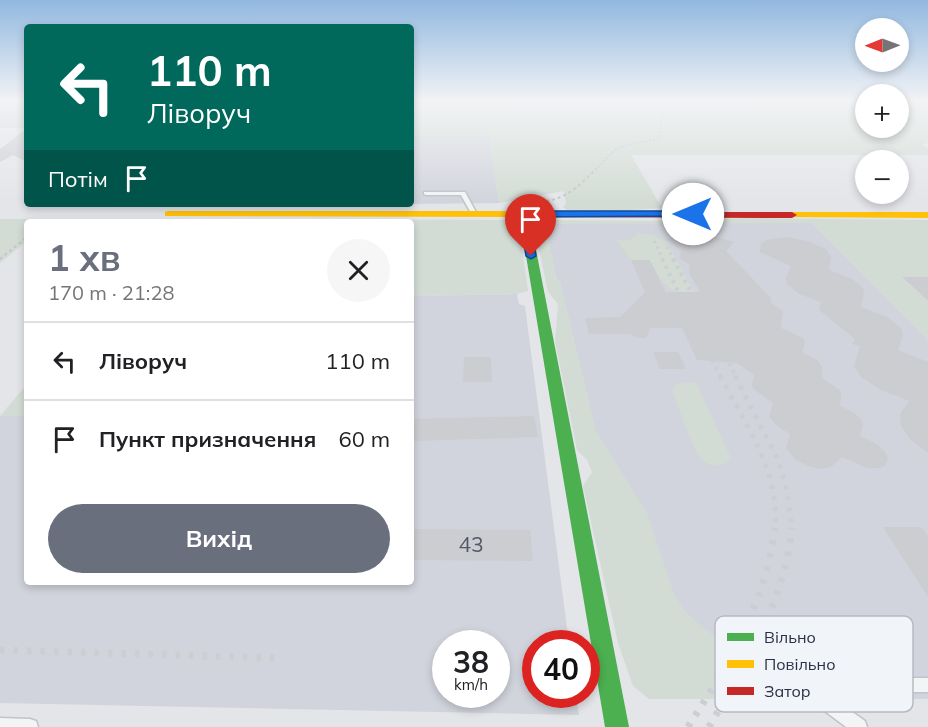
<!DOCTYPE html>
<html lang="uk">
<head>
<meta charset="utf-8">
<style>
	body { margin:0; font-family:Mulish,sans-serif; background:#f6f6f6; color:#202124; height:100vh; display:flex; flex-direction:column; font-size:22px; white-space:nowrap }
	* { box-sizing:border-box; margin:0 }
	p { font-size:20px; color:#757577 }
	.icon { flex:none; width:33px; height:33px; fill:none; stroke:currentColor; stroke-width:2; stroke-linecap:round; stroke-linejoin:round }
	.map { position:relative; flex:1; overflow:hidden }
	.sheet { position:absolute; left:24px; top:219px; width:390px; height:366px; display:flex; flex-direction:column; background:#fff; border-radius:6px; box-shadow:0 3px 9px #0003 }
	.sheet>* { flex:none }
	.top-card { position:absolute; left:24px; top:24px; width:390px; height:183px; border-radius:6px; box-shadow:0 3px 9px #0003; background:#00695c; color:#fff; overflow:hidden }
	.needle { width:39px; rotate:269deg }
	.tools { position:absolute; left:855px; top:18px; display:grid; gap:12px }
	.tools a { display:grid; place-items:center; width:54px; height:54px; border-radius:50%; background:#fff; box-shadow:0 3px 9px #0003; font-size:30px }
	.speed { position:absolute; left:432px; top:630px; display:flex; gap:12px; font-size:30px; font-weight:700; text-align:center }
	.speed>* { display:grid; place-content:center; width:78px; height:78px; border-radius:50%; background:#fff; box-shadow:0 3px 9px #0003; line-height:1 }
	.speed small { font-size:15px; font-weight:400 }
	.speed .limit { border:9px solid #d22; background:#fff; color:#111 }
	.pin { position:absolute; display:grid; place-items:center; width:51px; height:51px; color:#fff; margin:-62px -26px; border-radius:50% 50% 50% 0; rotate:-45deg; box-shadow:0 0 6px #0007 }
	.pin .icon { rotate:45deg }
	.me { position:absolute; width:66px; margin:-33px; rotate:270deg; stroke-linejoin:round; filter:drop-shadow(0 0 4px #0008) }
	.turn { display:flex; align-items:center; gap:21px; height:126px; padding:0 24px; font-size:27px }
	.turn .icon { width:78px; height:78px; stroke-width:2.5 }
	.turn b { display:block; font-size:42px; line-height:51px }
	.then { display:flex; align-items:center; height:57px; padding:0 24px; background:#0003; gap:12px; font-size:22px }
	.round { display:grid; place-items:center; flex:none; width:63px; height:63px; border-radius:32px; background:#f6f6f6 }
	.overview { display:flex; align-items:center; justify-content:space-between; height:102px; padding:0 24px }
	h1 { font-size:36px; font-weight:700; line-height:45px; color:#6a6f7d }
	.button { display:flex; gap:12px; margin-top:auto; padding:12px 24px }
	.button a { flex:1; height:69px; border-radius:36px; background:#6a6f7d; color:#fff; font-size:24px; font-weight:700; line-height:69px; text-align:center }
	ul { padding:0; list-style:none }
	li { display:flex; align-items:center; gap:18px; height:78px; padding:0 24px; border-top:2px solid #e0e0e0 }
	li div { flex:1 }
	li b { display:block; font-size:22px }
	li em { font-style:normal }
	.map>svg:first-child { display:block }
	.built { fill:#d1d4dc; fill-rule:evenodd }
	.green { fill:#d2dcd4 }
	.building { fill:#cbcdd1 }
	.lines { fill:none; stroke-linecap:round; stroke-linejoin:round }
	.lane-casing { stroke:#c1c3c7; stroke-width:3 }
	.path-far1 { stroke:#c4c6cb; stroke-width:1.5; stroke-dasharray:2 2; stroke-linecap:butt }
	.path { stroke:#c4c6cb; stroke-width:2; stroke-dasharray:3 3; stroke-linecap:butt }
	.lane { fill:#f3f4f6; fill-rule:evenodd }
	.fast { fill:#4caf50; fill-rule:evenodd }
	.slow { fill:#ffc107; fill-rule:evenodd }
	.jam { fill:#c62828; fill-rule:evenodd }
	.rail-far4 { stroke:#ccced1; stroke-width:2; stroke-dasharray:1.5 3; stroke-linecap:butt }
	.rail-far3 { stroke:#ccced1; stroke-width:3; stroke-dasharray:2 4.5; stroke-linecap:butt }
	.rail-far2 { stroke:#ccced1; stroke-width:4; stroke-dasharray:3 5; stroke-linecap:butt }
	.rail-far1 { stroke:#ccced1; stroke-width:5; stroke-dasharray:4 7; stroke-linecap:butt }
	.rail { stroke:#ccced1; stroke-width:7; stroke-dasharray:4.5 9; stroke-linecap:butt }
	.route { fill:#1a73e8; stroke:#114b97; stroke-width:1.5 }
	.labels { text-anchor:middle; stroke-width:6; stroke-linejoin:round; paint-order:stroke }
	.near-number-label { font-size:21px; fill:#525867 }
	.key { fill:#f1f4f8; stroke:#b5b9c2; stroke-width:1.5 }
	.key-label { font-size:16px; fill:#293043 }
</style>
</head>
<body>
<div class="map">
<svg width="928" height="727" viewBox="0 0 928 727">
	<rect width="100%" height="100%" fill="#e3e5e9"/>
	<!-- built -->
	<g class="built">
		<rect x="0" y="100" width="27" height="28"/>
		<path d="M 489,134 L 499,203 L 411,204 L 411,135 Z"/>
		<path d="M 552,223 L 812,223 L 928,340 L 928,699 L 649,699 L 545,227 Z"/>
		<path d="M 517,294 L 519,304 L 525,306 L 569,643 L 536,644 L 536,694 L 576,695 L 579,715 L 0,703 L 0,416 L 27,416 L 27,582 L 411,582 L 411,296 ZM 446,644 L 496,644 L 496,694 L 446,694 Z"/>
	</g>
	<!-- green -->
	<g class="green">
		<path d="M 411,100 L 865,100 L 866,128 L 898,128 L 899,100 L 928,100 L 928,143 L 922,144 L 928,148 L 928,155 L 631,155 L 662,208 L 615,211 L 567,210 L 563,207 L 566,203 L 564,191 L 499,203 L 489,135 L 411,135 Z"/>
		<path d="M 741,218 L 928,220 L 928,277 L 903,278 L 928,301 L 928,340 L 812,223 L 546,224 L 556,279 L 560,280 L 596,431 L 647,513 L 674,594 L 684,610 L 701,626 L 777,683 L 763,699 L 649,699 L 633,686 L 618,643 L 583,486 L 592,472 L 587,460 L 577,450 L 555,341 L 558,304 L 548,292 L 533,220 L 707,221 Z"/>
		<path d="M 0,219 L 34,219 L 45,222 L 27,222 L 27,241 L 0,263 Z"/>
		<path d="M 163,219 L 518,220 L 528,291 L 517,294 L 411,296 L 411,222 L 161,222 Z"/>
		<path d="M 638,233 L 653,235 L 667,242 L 694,292 L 680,295 L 660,280 L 650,261 L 631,260 L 616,240 L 629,240 Z"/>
		<path d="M 696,382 L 730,456 L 728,462 C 721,467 709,467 702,460 C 693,452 677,403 672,389 L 677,383 Z"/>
		<path d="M 27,384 L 27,416 L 0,416 Z"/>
	</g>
	<!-- building -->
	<g class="building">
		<path d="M 27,128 L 27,162 L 13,155 L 0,162 L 0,149 Z"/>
		<path d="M 687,237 L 701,241 L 717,237 L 734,242 L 726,251 L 771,298 L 771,303 L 783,311 L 781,328 L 803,338 L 805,343 L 802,352 L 818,361 L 822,367 L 822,378 L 840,390 L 841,395 L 840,406 L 853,412 L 861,419 L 863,427 L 860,436 L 878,445 L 886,453 L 888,459 L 885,466 L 879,468 L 867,468 L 842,457 L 832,466 L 821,469 L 808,466 L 796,460 L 786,448 L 790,434 L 777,426 L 769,417 L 773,403 L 753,389 L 752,383 L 754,375 L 737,363 L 697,360 L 682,328 L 650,328 L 646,338 L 638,338 L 630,334 L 589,334 L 585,318 L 620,317 L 645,292 L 631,260 L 650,260 L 666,292 L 700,292 L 689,273 L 690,265 L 680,258 L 681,250 L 665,239 Z"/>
		<path d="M 787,237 L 807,241 L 826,249 L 831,257 L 829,270 L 852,279 L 863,288 L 864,293 L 861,307 L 887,317 L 901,328 L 903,336 L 898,350 L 928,362 L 928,453 L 911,440 L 901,426 L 900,414 L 909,401 L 881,390 L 861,377 L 854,366 L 860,346 L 852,344 L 855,339 L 819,310 L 821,302 L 799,294 L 787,284 L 786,278 L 791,266 L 760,252 L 761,244 L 766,240 Z"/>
		<path d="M 902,277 L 928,277 L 928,301 Z"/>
		<path d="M 653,352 L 678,352 L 686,369 L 660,369 Z"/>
		<path d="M 464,357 L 491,357 L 492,382 L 463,382 Z"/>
		<path d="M 534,416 L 538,437 L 411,441 L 411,419 Z"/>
		<path d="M 883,527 L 921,527 L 928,536 L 928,597 Z"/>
		<path d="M 411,529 L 530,530 L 533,561 L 411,560 Z"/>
	</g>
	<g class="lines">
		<defs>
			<g id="lane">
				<path d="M 424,192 L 465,192 L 477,214 L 472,215 L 461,195 L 426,195 L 424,194 Z"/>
				<path d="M 786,666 L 805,678 L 928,678 L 928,692 L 824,692 L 865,721 L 867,727 L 846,727 L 781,678 L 779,673 L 781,668 Z"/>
				<path d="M 0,718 L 30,719 L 36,721 L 38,727 L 0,727 Z"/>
			</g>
		</defs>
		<!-- lane casing -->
		<use href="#lane" class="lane-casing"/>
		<!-- path-far1 -->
		<g class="path-far1">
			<path d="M 663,116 L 671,107 L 694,100"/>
			<path d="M 595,170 L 617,148 L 660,138 L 662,109 L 646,100"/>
		</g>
		<!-- path -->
		<g class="path">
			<path d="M 546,201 C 568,198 581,184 596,169"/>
			<path d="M 0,259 L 27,237"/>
		</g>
		<!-- lane -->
		<use href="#lane" class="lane"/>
		<!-- fast -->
		<path class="fast" d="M 524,211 L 529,214 L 629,727 L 605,727 L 519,214 Z"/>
		<!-- slow -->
		<g class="slow">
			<path d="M 168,211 L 545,211 L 550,214 L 545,217 L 165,216 L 165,212 Z"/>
			<path d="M 792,212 L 928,212 L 928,218 L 789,217 L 789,213 Z"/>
		</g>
		<!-- jam -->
		<path class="jam" d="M 542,212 L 792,212 L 797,215 L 792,218 L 545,217 L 542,216 Z"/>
		<!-- rail-far4 -->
		<path class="rail-far4" d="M 0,120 L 27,120"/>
		<!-- rail-far3 -->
		<g class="rail-far3">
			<path d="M 654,241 L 663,260"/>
			<path d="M 667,247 L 674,260"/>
		</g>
		<!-- rail-far2 -->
		<g class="rail-far2">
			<path d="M 662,259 L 680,295"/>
			<path d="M 673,259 L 691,292"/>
			<path d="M 712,360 L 721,377"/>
			<path d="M 729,363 L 736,377"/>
		</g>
		<!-- rail-far1 -->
		<g class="rail-far1">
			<path d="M 720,376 C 744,421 781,475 775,529"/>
			<path d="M 735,376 L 779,462 L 787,492 L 792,529"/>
		</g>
		<!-- rail -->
		<g class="rail">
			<path d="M 0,650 L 279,658"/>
			<path d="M 688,727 C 727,666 766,601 775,528"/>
			<path d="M 709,727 C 745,665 785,600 792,528"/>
		</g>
	</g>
	<!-- sky -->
	<linearGradient id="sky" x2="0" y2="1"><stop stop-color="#92b8e0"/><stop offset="0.5" stop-color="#f2f3f5"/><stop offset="1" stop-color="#f2f3f5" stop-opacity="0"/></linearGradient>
	<rect width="928" height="202" fill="url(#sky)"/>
	<!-- route -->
	<path class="route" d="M 693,211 L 696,212 L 696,216 L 529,217 L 536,256 L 531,259 L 526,256 L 519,214 L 524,211 Z"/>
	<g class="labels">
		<!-- near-number labels -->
		<g class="near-number-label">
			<text x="471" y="552">43</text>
		</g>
	</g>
	<!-- legend -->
	<rect x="715" y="616" width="198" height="96" rx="9" class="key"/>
	<rect x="727" y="633" width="27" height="8" fill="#4caf50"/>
	<rect x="727" y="660" width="27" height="8" fill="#ffc107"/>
	<rect x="727" y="687" width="27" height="8" fill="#c62828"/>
	<g class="key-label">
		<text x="764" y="643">Вільно</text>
		<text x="764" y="670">Повільно</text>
		<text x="764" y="697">Затор</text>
	</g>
</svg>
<div class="tools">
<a><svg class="needle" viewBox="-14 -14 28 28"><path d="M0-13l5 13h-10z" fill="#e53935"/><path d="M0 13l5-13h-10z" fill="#757577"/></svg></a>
<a>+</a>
<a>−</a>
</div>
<div class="speed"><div>38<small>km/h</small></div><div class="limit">40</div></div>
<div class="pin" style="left:531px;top:256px;background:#d93025"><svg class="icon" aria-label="arrive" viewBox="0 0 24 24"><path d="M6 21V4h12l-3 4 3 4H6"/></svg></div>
<svg class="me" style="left:693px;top:214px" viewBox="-20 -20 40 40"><circle r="19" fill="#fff"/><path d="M0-13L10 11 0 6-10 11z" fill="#1a73e8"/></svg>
<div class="top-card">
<div class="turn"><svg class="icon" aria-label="left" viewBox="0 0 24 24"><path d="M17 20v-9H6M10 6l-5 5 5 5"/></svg><div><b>110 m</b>Ліворуч</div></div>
<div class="then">Потім<svg class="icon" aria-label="arrive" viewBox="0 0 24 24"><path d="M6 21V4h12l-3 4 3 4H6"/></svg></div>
</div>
<section class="sheet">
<div class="overview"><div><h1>1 хв</h1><p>170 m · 21:28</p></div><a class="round"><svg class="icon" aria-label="close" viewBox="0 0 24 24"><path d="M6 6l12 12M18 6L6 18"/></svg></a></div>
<ul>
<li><svg class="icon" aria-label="left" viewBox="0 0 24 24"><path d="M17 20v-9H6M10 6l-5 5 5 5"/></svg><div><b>Ліворуч</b></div><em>110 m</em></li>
<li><svg class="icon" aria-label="arrive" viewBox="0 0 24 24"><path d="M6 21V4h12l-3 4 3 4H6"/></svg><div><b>Пункт призначення</b></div><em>60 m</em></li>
</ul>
<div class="button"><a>Вихід</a></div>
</section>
</div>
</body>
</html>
